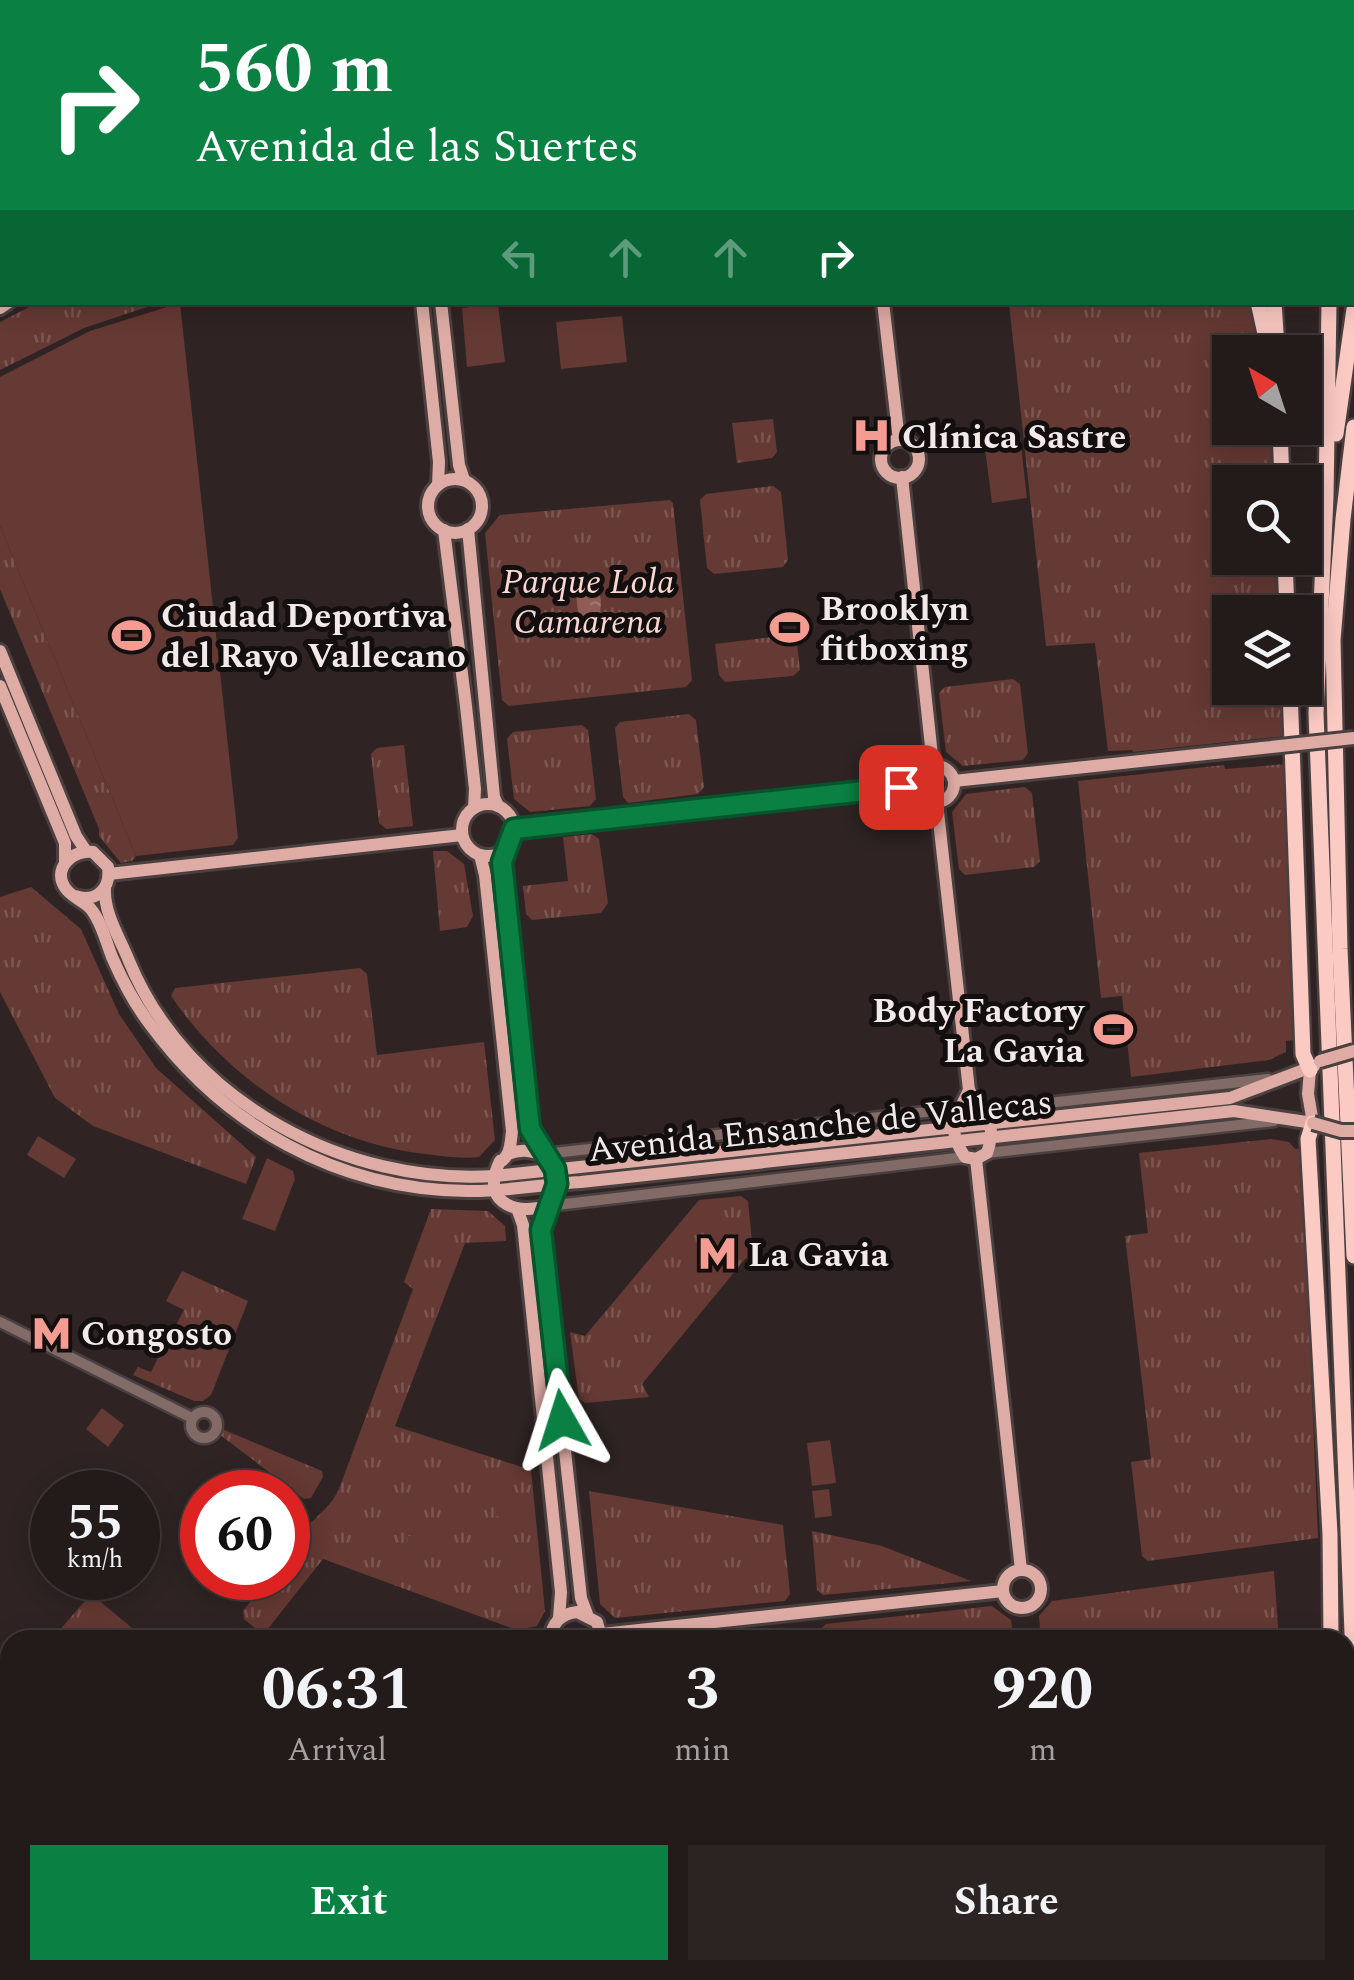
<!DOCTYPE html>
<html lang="en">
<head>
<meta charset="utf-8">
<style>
	body { margin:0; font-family:Spectral,serif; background:#2b2423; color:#f1f3f6; height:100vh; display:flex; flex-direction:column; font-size:38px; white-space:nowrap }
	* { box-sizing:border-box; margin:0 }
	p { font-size:32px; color:#a3a1a2 }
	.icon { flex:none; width:55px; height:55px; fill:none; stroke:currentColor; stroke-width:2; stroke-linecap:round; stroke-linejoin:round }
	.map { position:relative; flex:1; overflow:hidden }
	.drawer { position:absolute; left:0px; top:1630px; width:1355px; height:350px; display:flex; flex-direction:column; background:#231b1a; border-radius:30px 30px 0 0; box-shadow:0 5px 25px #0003,0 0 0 2px #403939 }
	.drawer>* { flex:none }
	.hud { position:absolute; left:0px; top:0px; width:1355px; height:305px; box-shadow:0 5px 25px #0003,0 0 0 2px #403939; background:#0b8043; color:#fff; overflow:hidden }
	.needle { width:65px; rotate:321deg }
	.controls { position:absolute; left:1212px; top:335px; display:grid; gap:20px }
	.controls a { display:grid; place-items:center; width:110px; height:110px; border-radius:0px; background:#231b1a; box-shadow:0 5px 25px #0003,0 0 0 2px #403939; font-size:50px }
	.speed { position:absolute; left:30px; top:1470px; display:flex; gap:20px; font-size:50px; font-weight:700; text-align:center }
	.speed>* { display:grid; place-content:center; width:130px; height:130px; border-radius:50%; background:#231b1a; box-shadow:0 5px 25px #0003,0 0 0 2px #403939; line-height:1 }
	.speed small { font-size:25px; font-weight:400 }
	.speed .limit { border:15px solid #d22; background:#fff; color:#111 }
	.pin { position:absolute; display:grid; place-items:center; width:85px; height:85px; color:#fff; margin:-42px; border-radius:20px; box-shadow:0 5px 15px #0006 }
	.me { position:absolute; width:110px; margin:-55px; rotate:354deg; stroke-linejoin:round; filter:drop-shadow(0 0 8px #0008) }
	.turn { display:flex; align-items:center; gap:35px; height:210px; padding:0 30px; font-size:45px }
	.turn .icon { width:130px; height:130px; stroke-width:2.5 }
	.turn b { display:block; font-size:70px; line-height:85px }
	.lanes { display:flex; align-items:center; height:95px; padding:0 30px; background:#0003; justify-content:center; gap:50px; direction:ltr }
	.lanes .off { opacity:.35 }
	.eta { display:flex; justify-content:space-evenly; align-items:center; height:170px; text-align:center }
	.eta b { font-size:60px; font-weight:700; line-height:70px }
	.primary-button { display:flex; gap:20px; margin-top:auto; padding:20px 30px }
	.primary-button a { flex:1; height:115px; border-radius:0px; background:#0b8043; color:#fff; font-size:40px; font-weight:700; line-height:115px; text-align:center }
	.primary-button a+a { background:#2b2423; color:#f1f3f6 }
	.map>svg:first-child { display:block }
	.grass { fill:url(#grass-tufts) }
	.garden { fill:#653934 }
	.water { fill:url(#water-ripples) }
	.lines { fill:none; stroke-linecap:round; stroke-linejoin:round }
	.minor-casing { stroke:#4a403f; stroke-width:15 }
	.major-casing { stroke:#4a403f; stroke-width:18 }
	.highway-casing { stroke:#4a403f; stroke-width:20 }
	.minor { stroke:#826a66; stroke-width:10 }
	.major { stroke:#deaca5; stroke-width:12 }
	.highway { stroke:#fbcac3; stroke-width:15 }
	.major-bridge-casing { stroke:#4a403f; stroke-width:18; stroke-linecap:butt }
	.major-bridge { stroke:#deaca5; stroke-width:12 }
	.route-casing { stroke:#07532c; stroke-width:25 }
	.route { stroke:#0b8043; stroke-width:18 }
	.labels { text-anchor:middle; stroke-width:10; stroke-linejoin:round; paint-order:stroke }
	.poi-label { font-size:35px; font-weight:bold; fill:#f2eae9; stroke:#130f0e; text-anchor:start }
	.park-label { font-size:35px; font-style:italic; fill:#fbd7d3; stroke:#130f0e }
	.street-label { font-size:35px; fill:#f2eae9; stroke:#130f0e }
</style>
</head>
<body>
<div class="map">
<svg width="1354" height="1980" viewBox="0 0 1354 1980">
	<defs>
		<pattern id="grass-tufts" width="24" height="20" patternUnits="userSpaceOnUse" patternTransform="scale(2.5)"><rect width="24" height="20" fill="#653934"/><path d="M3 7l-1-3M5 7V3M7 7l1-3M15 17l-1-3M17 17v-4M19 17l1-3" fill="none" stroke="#7c5651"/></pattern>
		<pattern id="water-ripples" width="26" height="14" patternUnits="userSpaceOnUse" patternTransform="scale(2.5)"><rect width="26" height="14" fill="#905b55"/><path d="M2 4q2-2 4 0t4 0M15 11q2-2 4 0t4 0" fill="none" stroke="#a0736d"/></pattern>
	</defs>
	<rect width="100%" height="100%" fill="#2f2423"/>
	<!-- grass -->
	<g class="grass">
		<path d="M 37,303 L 37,302 L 159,303 L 84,328 L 0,370 L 0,322 Z"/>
		<path d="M 1009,303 L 1252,303 L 1264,352 L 1230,352 L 1230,428 L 1271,428 L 1273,482 L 1230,482 L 1230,558 L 1277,558 L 1279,612 L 1230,612 L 1230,688 L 1283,688 L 1285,736 L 1133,752 L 1132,750 L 1108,751 L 1095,643 L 1046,646 Z"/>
		<path d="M 773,419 L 777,452 L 772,458 L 737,463 L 732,423 Z"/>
		<path d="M 773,486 L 781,492 L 788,560 L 783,567 L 714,574 L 707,568 L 700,500 L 706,494 Z"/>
		<path d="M 670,500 L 673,503 L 692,680 L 686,687 L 509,706 L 502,700 L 485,533 L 500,515 Z"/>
		<path d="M 0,526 L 136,856 L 132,861 L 121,863 L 99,836 L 99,829 L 0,589 Z"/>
		<path d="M 796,634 L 800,670 L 793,676 L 725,682 L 719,675 L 715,644 Z"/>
		<path d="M 1013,679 L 1020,684 L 1028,753 L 1023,760 L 963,766 L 946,752 L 939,693 L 945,687 Z"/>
		<path d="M 689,714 L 696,720 L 704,787 L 698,794 L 628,803 L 623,797 L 615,728 L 620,722 Z"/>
		<path d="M 582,725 L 588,730 L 596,799 L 590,806 L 530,812 L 514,799 L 507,739 L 513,732 Z"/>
		<path d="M 404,745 L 413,826 L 386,829 L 379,823 L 371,754 L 377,748 Z"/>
		<path d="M 1286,764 L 1295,1040 L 1286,1041 L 1286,1052 L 1269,1060 L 1131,1077 L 1122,996 L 1101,998 L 1078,781 L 1224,765 L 1225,769 Z"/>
		<path d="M 1025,787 L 1032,793 L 1040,861 L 1034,867 L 965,875 L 959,869 L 952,812 L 966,794 Z"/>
		<path d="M 592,834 L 599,839 L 608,903 L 601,913 L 532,920 L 526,914 L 523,886 L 568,881 L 563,837 Z"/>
		<path d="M 433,851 L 447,851 L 464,864 L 473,916 L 467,927 L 440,931 Z"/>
		<path d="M 31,887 L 81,929 L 119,1014 L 156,1068 L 256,1157 L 246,1184 L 93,1126 L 55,1098 L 0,992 L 0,897 Z"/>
		<path d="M 360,968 L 367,974 L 377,1055 L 484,1042 L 495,1140 L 479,1157 C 461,1159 443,1156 425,1154 C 322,1142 229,1081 171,996 L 175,988 Z"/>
		<path d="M 1271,1139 L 1289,1142 L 1295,1149 L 1302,1148 L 1318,1538 L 1148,1561 L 1142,1556 L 1131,1462 L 1151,1459 L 1125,1236 L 1148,1233 L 1139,1153 Z"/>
		<path d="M 741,1196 L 748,1201 L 754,1262 L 746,1258 L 642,1384 L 649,1397 L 585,1403 L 579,1399 L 570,1332 L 585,1336 L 699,1200 Z"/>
		<path d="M 431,1209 L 488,1211 L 505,1226 L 506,1241 L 465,1243 L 395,1426 L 531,1470 L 545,1611 L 537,1626 L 517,1630 L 323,1559 L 263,1635 L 244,1619 L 243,1611 L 269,1578 L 288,1578 C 288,1571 286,1559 288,1553 C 298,1527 328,1514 339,1489 L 413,1289 L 404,1282 Z"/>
		<path d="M 182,1271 L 248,1301 L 211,1395 L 203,1401 L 194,1401 L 133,1375 L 138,1367 L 151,1372 L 162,1350 L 150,1343 L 155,1324 L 157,1330 L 170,1336 L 184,1310 L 166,1301 Z"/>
		<path d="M 222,1429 L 322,1471 L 323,1477 L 311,1498 L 304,1499 L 219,1434 Z"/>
		<path d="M 589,1491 L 783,1525 L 790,1594 L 785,1601 L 615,1618 L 600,1604 Z"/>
		<path d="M 812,1531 L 882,1546 L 971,1581 L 823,1595 L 817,1590 Z"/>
		<path d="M 1274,1571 L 1279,1640 L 1041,1640 L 1039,1616 L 1052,1601 Z"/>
		<path d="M 91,1594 L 132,1628 L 123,1640 L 51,1640 Z"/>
		<path d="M 992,1606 L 1011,1620 L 1014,1640 L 823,1640 L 821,1629 L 826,1624 Z"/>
		<path d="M 788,1628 L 795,1633 L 795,1640 L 675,1640 Z"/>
		<path d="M 858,1970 L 1000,1970 L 1001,1980 L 860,1980 Z"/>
	</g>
	<!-- garden -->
	<g class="garden">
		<path d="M 180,303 L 238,838 L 233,845 L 136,856 L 0,526 L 0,377 L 90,331 Z"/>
		<path d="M 498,304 L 505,362 L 467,367 L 462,308 Z"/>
		<path d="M 622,316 L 627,362 L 561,369 L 556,322 Z"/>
		<path d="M 1020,437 L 1027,498 L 992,503 L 984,441 Z"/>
		<path d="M 38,1136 L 76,1159 L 64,1178 L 27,1155 Z"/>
		<path d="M 267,1158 L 293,1171 L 295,1179 L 275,1231 L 242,1219 Z"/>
		<path d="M 102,1408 L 124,1425 L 108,1447 L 86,1429 Z"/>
		<path d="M 830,1440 L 836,1483 L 812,1486 L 807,1443 Z"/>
		<path d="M 829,1489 L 832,1516 L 815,1518 L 812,1491 Z"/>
		<path d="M 499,1492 L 530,1507 L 532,1537 L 497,1516 Z"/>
		<path d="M 408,1536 L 423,1537 L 416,1576 L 403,1575 Z"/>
		<path d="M 42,1557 L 52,1566 L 52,1578 L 66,1578 L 76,1586 L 69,1594 L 35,1565 Z"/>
	</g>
	<!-- water -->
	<path class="water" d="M 596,583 L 601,600 L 600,618 L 579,621 L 575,585 Z"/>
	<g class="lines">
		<defs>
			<g id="minor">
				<path d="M 1352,252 L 1354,252"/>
				<path d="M 983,1110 L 1268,1079"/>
				<path d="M 987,1153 L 1274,1121"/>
				<path d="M 544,1154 L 961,1108"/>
				<path d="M 548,1206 L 965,1157"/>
				<path d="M 0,1322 L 192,1418"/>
				<circle cx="204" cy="1425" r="13"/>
			</g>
			<g id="major">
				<path d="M 915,2 L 918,0"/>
				<path d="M 0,297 L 2,295"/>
				<path d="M 422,302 L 439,462 L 438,485"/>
				<path d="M 441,302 L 459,465 L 464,480"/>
				<path d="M 883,302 L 899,440"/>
				<path d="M 0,308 L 9,302"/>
				<circle cx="900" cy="459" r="19"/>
				<path d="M 902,477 L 933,765"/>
				<circle cx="455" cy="506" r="27"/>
				<path d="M 468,529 L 494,797 L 498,806"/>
				<path d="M 444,530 L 466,706 L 475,789 L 474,808"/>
				<path d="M 0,651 L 76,836 L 86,851"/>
				<path d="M 0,686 L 65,843 L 65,861"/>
				<circle cx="936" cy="784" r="18"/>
				<path d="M 954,781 L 1262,748"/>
				<path d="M 937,803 L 969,1090 L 978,1106"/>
				<circle cx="488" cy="830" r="26"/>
				<path d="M 514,829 L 917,785"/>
				<path d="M 504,851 L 501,862 L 530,1125 L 544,1154"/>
				<path d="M 480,855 L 485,875 L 512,1131 C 511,1138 511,1148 507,1155 C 498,1168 503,1153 497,1168 C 483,1205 520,1215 547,1206"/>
				<path d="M 109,874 L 462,835"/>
				<path d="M 105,889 C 104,914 120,938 129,961 C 187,1102 347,1186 495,1176 L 1230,1098 L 1314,1066"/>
				<path d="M 75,896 C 96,903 111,889 108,867 L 93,852 C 73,849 51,869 66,889 C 72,897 83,901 90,908 C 101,920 106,942 112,957 C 122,980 134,1003 149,1023 C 224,1126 338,1190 467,1191 C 505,1192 543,1184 581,1182 L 1234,1111 L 1313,1123 L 1308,1094 L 1310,1070"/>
				<path d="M 961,1108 L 978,1106 C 994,1120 993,1135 987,1153 L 976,1159 L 965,1157 C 945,1127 956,1119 969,1090"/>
				<path d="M 508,1154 C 534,1143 566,1161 556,1193 C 551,1207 542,1215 541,1230 L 581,1598 L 587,1614"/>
				<path d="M 976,1159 L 1021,1570"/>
				<path d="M 518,1211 L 523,1225 L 561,1592 L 559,1618"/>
				<circle cx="1022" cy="1589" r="19"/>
				<path d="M 602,1634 L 1003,1591"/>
				<path d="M 550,1640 C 552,1623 560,1614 577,1612 L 597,1622 L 602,1640"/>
				<path d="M 603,1970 L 604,1980"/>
				<path d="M 622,1970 L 623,1980"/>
			</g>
			<g id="highway">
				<path d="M 1127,0 L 1130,2"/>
				<path d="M 1170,0 L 1173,2"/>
				<path d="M 1080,2 L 1080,0"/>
				<path d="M 1318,2 L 1323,0"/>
				<path d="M 1337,2 L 1344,0"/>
				<path d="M 1352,105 L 1354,105"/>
				<path d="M 1352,133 L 1354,133"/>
				<path d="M 1258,302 L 1269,352"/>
				<path d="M 1274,302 L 1277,348"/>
				<path d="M 1329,302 L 1326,497 L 1316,713 L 1354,1684"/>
				<path d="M 1354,427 L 1343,519 L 1333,640 L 1340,949 L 1354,1256"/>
				<path d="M 1280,428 L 1282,482"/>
				<path d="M 1336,434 L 1354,309"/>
				<path d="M 1285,558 L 1287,612"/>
				<path d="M 1290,688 L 1303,1054 L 1310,1070"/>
				<path d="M 1313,1123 L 1308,1139 L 1330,1534 L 1331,1640"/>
				<path d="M 1345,1791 L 1351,1674"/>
				<path d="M 1341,1970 L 1342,1980"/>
			</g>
		</defs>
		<!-- minor casing -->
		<use href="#minor" class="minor-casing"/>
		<!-- major casing -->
		<use href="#major" class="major-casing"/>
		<!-- highway casing -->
		<use href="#highway" class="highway-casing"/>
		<!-- minor -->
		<use href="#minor" class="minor"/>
		<!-- major -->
		<use href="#major" class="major"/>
		<!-- highway -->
		<use href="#highway" class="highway"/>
		<defs>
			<g id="major-bridge">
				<path d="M 1262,748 L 1354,738"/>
				<path d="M 1320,1061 L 1354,1051"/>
				<path d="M 1313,1123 L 1341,1131 L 1354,1131"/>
			</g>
		</defs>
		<!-- major-bridge casing -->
		<use href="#major-bridge" class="major-bridge-casing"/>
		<!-- major-bridge -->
		<use href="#major-bridge" class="major-bridge"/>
	</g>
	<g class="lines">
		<defs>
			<path id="route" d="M 562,1420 L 541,1230 L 557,1184 L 555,1169 L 530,1129 L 502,862 L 514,829 L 901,787"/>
		</defs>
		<!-- route casing -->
		<use href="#route" class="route-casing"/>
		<!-- route -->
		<use href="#route" class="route"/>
	</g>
	<!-- icons -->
	<defs>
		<symbol id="hospital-bare" viewBox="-9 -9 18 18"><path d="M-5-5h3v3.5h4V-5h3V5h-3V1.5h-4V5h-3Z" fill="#f59c92" stroke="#130f0e" stroke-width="2.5" paint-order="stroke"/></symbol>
		<symbol id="stadium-bare" viewBox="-9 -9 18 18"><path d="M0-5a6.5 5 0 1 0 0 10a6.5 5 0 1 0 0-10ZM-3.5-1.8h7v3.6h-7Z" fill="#f59c92" stroke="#130f0e" stroke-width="2.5" paint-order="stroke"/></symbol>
		<symbol id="metro-bare" viewBox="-9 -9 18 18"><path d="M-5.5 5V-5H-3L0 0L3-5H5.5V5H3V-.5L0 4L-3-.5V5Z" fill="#f59c92" stroke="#130f0e" stroke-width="2.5" paint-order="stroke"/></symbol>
	</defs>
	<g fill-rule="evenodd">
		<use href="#hospital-bare" x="844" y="408" width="55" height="55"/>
		<use href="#stadium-bare" x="762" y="600" width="55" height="55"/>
		<use href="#stadium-bare" x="104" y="608" width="55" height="55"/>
		<use href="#stadium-bare" x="1086" y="1002" width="55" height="55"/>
		<use href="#metro-bare" x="690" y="1226" width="55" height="55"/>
		<use href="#metro-bare" x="24" y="1306" width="55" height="55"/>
	</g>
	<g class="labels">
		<!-- poi labels -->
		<g class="poi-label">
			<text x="902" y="448">Clínica Sastre</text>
			<text x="820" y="620">Brooklyn<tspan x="820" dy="40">fitboxing</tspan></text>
			<text x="161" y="627">Ciudad Deportiva<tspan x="161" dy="40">del Rayo Vallecano</tspan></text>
			<text x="1084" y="1022" text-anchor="end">Body Factory<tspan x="1084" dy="40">La Gavia</tspan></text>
			<text x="748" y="1266">La Gavia</text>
			<text x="81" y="1345">Congosto</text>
		</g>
		<!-- park labels -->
		<g class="park-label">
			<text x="588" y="593">Parque Lola<tspan x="588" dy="40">Camarena</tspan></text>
		</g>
		<!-- street labels -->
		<g class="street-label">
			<text transform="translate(820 1125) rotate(-6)" y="12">Avenida Ensanche de Vallecas</text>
		</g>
	</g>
</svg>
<div class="controls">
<a><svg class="needle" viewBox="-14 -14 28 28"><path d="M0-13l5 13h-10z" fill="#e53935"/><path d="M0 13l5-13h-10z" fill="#a3a1a2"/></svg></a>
<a><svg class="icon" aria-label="search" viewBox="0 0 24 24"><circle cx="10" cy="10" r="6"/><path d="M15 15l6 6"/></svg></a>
<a><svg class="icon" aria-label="layers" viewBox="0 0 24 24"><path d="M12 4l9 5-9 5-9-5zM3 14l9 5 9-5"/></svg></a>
</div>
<div class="speed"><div>55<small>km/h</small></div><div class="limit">60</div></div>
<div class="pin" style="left:901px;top:787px;background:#d93025"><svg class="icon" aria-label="arrive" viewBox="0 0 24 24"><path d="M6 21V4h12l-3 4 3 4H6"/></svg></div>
<svg class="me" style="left:562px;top:1420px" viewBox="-20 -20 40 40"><path d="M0-17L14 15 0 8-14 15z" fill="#0b8043" stroke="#fff" stroke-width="4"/></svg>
<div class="hud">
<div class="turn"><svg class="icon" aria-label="right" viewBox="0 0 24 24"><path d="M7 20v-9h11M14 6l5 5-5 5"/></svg><div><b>560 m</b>Avenida de las Suertes</div></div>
<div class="lanes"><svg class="icon off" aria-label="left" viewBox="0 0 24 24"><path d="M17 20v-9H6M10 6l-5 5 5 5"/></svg><svg class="icon off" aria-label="ahead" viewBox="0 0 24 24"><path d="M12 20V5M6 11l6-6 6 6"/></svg><svg class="icon off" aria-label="ahead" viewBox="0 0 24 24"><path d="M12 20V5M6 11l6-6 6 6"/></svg><svg class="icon" aria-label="right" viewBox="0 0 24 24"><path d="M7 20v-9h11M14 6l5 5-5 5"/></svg></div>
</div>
<section class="drawer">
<div class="eta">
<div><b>06:31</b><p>Arrival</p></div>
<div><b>3</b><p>min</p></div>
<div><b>920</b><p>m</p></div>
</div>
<div class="primary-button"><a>Exit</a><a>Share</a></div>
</section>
</div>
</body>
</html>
